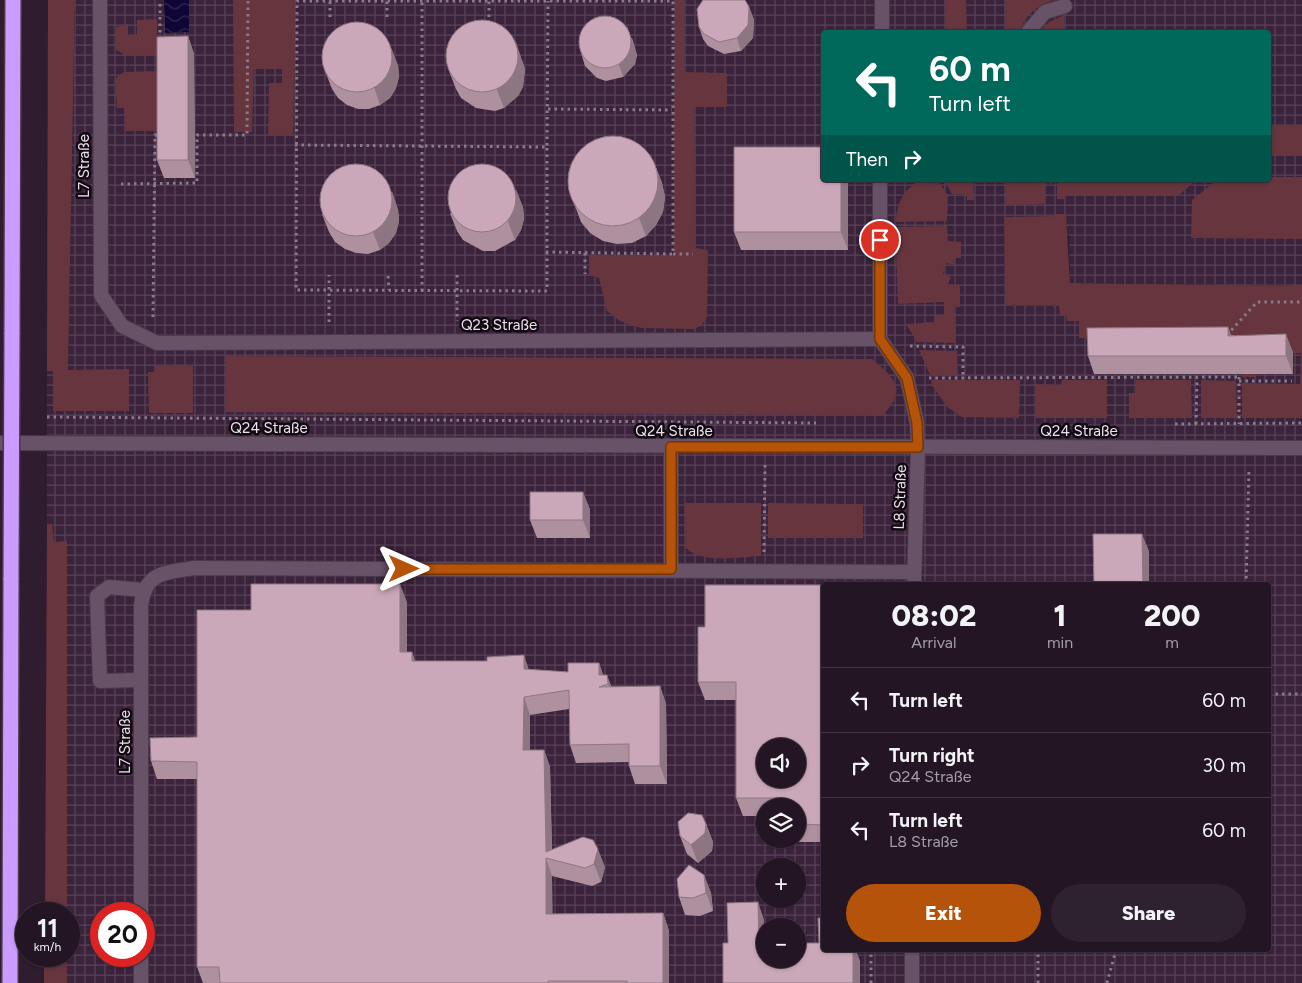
<!DOCTYPE html>
<html lang="en">
<head>
<meta charset="utf-8">
<style>
	body { margin:0; font-family:Figtree,sans-serif; background:#2f2230; color:#f1f3f6; height:100vh; display:flex; flex-direction:column; font-size:19px; white-space:nowrap }
	* { box-sizing:border-box; margin:0 }
	p { font-size:16px; color:#a39fa6 }
	.icon { flex:none; width:28px; height:28px; fill:none; stroke:currentColor; stroke-width:2; stroke-linecap:round; stroke-linejoin:round }
	.map { position:relative; flex:1; overflow:hidden }
	.details { position:absolute; left:821px; top:582px; width:450px; height:370px; display:flex; flex-direction:column; background:#231523; border-radius:5px; box-shadow:0 1px 4px #0004,0 0 0 1px #403441 }
	.details>* { flex:none }
	.hud { position:absolute; left:821px; top:30px; width:450px; height:152px; border-radius:5px; box-shadow:0 1px 4px #0004,0 0 0 1px #403441; background:#00695c; color:#fff; overflow:hidden }
	.buttons { position:absolute; left:756px; top:738px; display:grid; gap:10px }
	.buttons a { display:grid; place-items:center; width:50px; height:50px; border-radius:50%; background:#231523; box-shadow:0 1px 4px #0004,0 0 0 1px #403441; font-size:25px }
	.speed { position:absolute; left:15px; top:902px; display:flex; gap:10px; font-size:25px; font-weight:700; text-align:center }
	.speed>* { display:grid; place-content:center; width:65px; height:65px; border-radius:50%; background:#231523; box-shadow:0 1px 4px #0004,0 0 0 1px #403441; line-height:1 }
	.speed small { font-size:12px; font-weight:400 }
	.speed .limit { border:8px solid #d22; background:#fff; color:#111 }
	.pin { position:absolute; display:grid; place-items:center; width:42px; height:42px; color:#fff; margin:-21px; border:2px solid #fff; border-radius:50%; box-shadow:0 1px 5px #0007 }
	.me { position:absolute; width:55px; margin:-28px; rotate:90deg; stroke-linejoin:round; filter:drop-shadow(0 0 4px #0008) }
	.turn { display:flex; align-items:center; gap:18px; height:105px; padding:0 25px; font-size:22px }
	.turn .icon { width:65px; height:65px; stroke-width:2.5 }
	.turn b { display:block; font-size:35px; line-height:42px }
	.then { display:flex; align-items:center; height:48px; padding:0 25px; background:#0003; gap:10px; font-size:19px }
	.eta { display:flex; justify-content:space-evenly; align-items:center; height:85px; text-align:center }
	.eta b { font-size:30px; font-weight:800; line-height:35px }
	.cta { display:flex; gap:10px; margin-top:auto; padding:10px 25px }
	.cta a { flex:1; height:58px; border-radius:30px; background:#b45309; color:#fff; font-size:20px; font-weight:800; line-height:58px; text-align:center }
	.cta a+a { background:#2f2230; color:#f1f3f6 }
	ul { padding:0; list-style:none }
	li { display:flex; align-items:center; gap:15px; height:65px; padding:0 25px; border-top:1px solid #403441 }
	li div { flex:1 }
	li b { display:block; font-size:19px }
	li em { font-style:normal }
	.map>svg:first-child { display:block }
	.industrial { fill:url(#industrial-grid); fill-rule:evenodd }
	.green { fill:#66353e }
	.water { fill:url(#water-waves) }
	.lines { fill:none; stroke-linecap:round; stroke-linejoin:round }
	.service-casing { stroke:#4a3a4a; stroke-width:16 }
	.motorway-casing { stroke:#4a3a4a; stroke-width:18 }
	.path { stroke:#8a7a8a; stroke-width:3; stroke-dasharray:2.5 4; stroke-linecap:butt }
	.service { stroke:#685268; stroke-width:14 }
	.motorway { stroke:#c99cfe; stroke-width:15 }
	.motorway-bridge-casing { stroke:#4a3a4a; stroke-width:18; stroke-linecap:butt }
	.motorway-bridge { stroke:#c99cfe; stroke-width:15 }
	.wall { fill:#ae909f }
	.shaded-wall { fill:#8d7682 }
	.building { fill:#caa8b9; stroke:#8d7682; fill-rule:evenodd }
	.route-casing { stroke:#753606; stroke-width:12 }
	.route { stroke:#b45309; stroke-width:9 }
	.labels { text-anchor:middle; stroke-width:5; stroke-linejoin:round; paint-order:stroke }
	.street-label { font-size:15px; fill:#ede0ed; stroke:#120a12 }
</style>
</head>
<body>
<div class="map">
<svg width="1302" height="983" viewBox="0 0 1302 983">
	<defs>
		<pattern id="industrial-grid" width="8" height="8" patternUnits="userSpaceOnUse" patternTransform="scale(1.25)"><rect width="8" height="8" fill="#3b233b"/><path d="M0 4h8M4 0v8" fill="none" stroke="#584358"/></pattern>
		<pattern id="water-waves" width="16" height="10" patternUnits="userSpaceOnUse" patternTransform="scale(1.25)"><rect width="16" height="10" fill="#0f0537"/><path d="M0 5q4-4 8 0t8 0" fill="none" stroke="#322954"/></pattern>
	</defs>
	<rect width="100%" height="100%" fill="#2f1c2f"/>
	<!-- industrial -->
	<path class="industrial" d="M 75,0 L 1302,0 L 1302,286 L 1070,283 L 1069,235 L 1066,235 L 1055,214 L 1055,216 L 1004,217 L 1005,305 L 1059,306 L 1067,315 L 1079,321 L 1079,338 L 1242,339 L 1242,377 L 1256,377 L 1256,353 L 1301,352 L 1301,384 L 1242,384 L 1242,418 L 1302,418 L 1302,983 L 67,983 L 67,542 L 54,542 L 52,524 L 47,524 L 47,371 L 68,370 ZM 824,32 L 1269,32 L 1269,180 L 824,180 ZM 824,585 L 1269,585 L 1269,950 L 824,950 ZM 765,746 L 798,746 L 798,779 L 765,779 ZM 765,806 L 798,806 L 798,839 L 765,839 ZM 765,866 L 798,866 L 798,899 L 765,899 ZM 101,914 L 144,914 L 144,956 L 101,956 ZM 765,926 L 798,926 L 798,959 L 765,959 Z"/>
	<!-- green -->
	<g class="green">
		<path d="M 48,0 L 75,0 L 68,370 L 129,369 L 129,411 L 53,411 L 53,371 L 47,371 L 47,355 Z"/>
		<path d="M 233,0 L 344,0 L 296,0 L 293,135 L 268,136 L 269,83 L 282,83 L 282,69 L 254,69 L 252,132 L 234,132 Z"/>
		<path d="M 675,0 L 684,0 L 684,72 L 727,73 L 727,107 L 694,107 L 696,248 L 708,250 L 707,317 L 701,326 L 693,329 L 641,328 L 620,321 L 607,311 L 599,278 L 589,275 L 589,256 L 674,256 Z"/>
		<path d="M 945,0 L 966,0 L 967,32 L 946,32 Z"/>
		<path d="M 1005,0 L 1054,0 C 1036,6 1026,15 1019,32 L 1005,32 Z"/>
		<path d="M 1064,15 L 1064,32 L 1039,32 L 1049,22 Z"/>
		<path d="M 157,19 L 157,55 L 127,56 L 116,50 L 116,27 L 128,24 L 128,35 L 137,34 L 137,20 Z"/>
		<path d="M 157,71 L 157,131 L 125,131 L 124,108 L 117,108 L 115,79 L 124,72 Z"/>
		<rect x="1269" y="125" width="33" height="31"/>
		<path d="M 1269,177 L 1302,177 L 1302,239 L 1191,238 L 1192,200 L 1217,180 L 1269,180 Z"/>
		<path d="M 921,180 L 938,180 L 948,196 L 947,221 L 896,222 C 896,205 904,187 921,180 Z"/>
		<path d="M 944,180 L 973,180 L 974,200 L 967,200 L 967,194 L 952,194 Z"/>
		<path d="M 1006,180 L 1052,180 L 1052,184 L 1045,183 L 1045,204 L 1006,205 Z"/>
		<path d="M 1057,180 L 1196,180 L 1178,196 L 1065,195 L 1064,199 L 1057,199 Z"/>
		<path d="M 1055,214 L 1066,214 L 1070,283 L 1302,286 L 1302,418 L 1242,418 L 1242,383 L 1300,384 L 1301,353 L 1256,353 L 1256,377 L 1242,377 L 1242,339 L 1079,338 L 1079,321 L 1067,321 L 1066,315 L 1060,315 L 1059,306 L 1005,305 L 1004,217 L 1055,216 Z"/>
		<path d="M 947,226 L 948,241 L 961,242 L 961,258 L 956,258 L 954,265 L 946,263 L 943,274 L 951,277 L 948,284 L 960,285 L 960,307 L 954,307 L 956,343 L 917,342 L 906,324 L 934,322 L 935,316 L 944,315 L 944,302 L 898,304 L 895,227 Z"/>
		<path d="M 919,350 L 957,351 L 958,375 L 930,375 Z"/>
		<path d="M 226,356 L 872,359 C 895,379 908,388 883,415 L 225,412 Z"/>
		<path d="M 155,366 L 193,366 L 193,413 L 149,413 L 148,372 L 155,372 Z"/>
		<path d="M 931,380 L 1020,380 L 1019,418 L 962,417 L 947,407 L 932,385 Z"/>
		<path d="M 1062,380 L 1107,380 L 1107,418 L 1036,418 L 1036,384 L 1061,385 Z"/>
		<path d="M 1136,380 L 1191,380 L 1192,418 L 1129,418 L 1129,393 L 1136,393 Z"/>
		<path d="M 1201,380 L 1236,381 L 1237,418 L 1201,418 Z"/>
		<path d="M 684,503 L 761,503 L 761,556 C 740,557 700,564 686,548 Z"/>
		<path d="M 768,503 L 863,504 L 863,538 L 768,538 Z"/>
		<path d="M 47,524 L 52,524 L 54,542 L 67,541 L 67,914 L 45,914 Z"/>
		<rect x="44" y="956" width="23" height="27"/>
	</g>
	<!-- water -->
	<path class="water" d="M 164,0 L 189,0 L 189,32 L 165,33 Z"/>
	<g class="lines">
		<defs>
			<g id="service">
				<path d="M 100,0 L 101,295 L 122,326 L 157,343 L 880,339"/>
				<path d="M 882,32 L 882,0"/>
				<path d="M 1028,32 L 1045,12 L 1065,6"/>
				<path d="M 880,180 L 880,339 L 907,378 L 917,423 L 918,447 L 914,585"/>
				<path d="M 0,443 L 1302,448"/>
				<path d="M 671,569 L 671,447"/>
				<path d="M 141,680 L 100,681 L 97,596 L 109,587 L 143,590"/>
				<path d="M 141,914 L 141,605 C 146,571 165,573 194,568 L 914,572"/>
				<path d="M 141,956 L 141,983"/>
				<path d="M 912,983 L 912,950"/>
			</g>
			<g id="motorway">
				<path d="M 12,334 L 13,0"/>
				<path d="M 10,983 L 11,578"/>
			</g>
		</defs>
		<!-- service casing -->
		<use href="#service" class="service-casing"/>
		<!-- motorway casing -->
		<use href="#motorway" class="motorway-casing"/>
		<!-- path -->
		<g class="path">
			<path d="M 330,17 L 330,1"/>
			<path d="M 387,17 L 387,1"/>
			<path d="M 489,17 L 489,0"/>
			<path d="M 160,39 L 160,0"/>
			<path d="M 548,109 L 672,110"/>
			<path d="M 295,145 L 547,147 L 548,1"/>
			<path d="M 121,184 L 197,183 L 197,135 L 247,135 L 248,0"/>
			<path d="M 546,252 L 673,254 L 673,1 L 297,1 L 296,290 L 547,291 L 547,147"/>
			<path d="M 585,253 L 585,274"/>
			<path d="M 673,254 L 693,254"/>
			<path d="M 457,275 L 457,321"/>
			<path d="M 388,276 L 389,290"/>
			<path d="M 422,291 L 422,1"/>
			<path d="M 153,317 L 155,135 L 159,135"/>
			<path d="M 329,322 L 329,275"/>
			<path d="M 1227,335 L 1257,302 L 1302,302"/>
			<path d="M 910,346 L 963,347 L 963,378"/>
			<path d="M 1239,377 L 1239,424"/>
			<path d="M 929,378 L 1239,377"/>
			<path d="M 1239,381 L 1292,381"/>
			<path d="M 47,417 L 816,423"/>
			<path d="M 1175,424 L 1302,423"/>
			<path d="M 1196,424 L 1197,378"/>
			<path d="M 764,552 L 765,465"/>
			<path d="M 1246,585 L 1249,468"/>
			<path d="M 1269,694 L 1302,694"/>
			<path d="M 871,983 L 871,950"/>
			<path d="M 1038,983 L 1038,950"/>
			<path d="M 1107,983 L 1116,950"/>
		</g>
		<!-- service -->
		<use href="#service" class="service"/>
		<!-- motorway -->
		<use href="#motorway" class="motorway"/>
		<defs>
			<path id="motorway-bridge" d="M 11,578 L 12,334"/>
		</defs>
		<!-- motorway-bridge casing -->
		<use href="#motorway-bridge" class="motorway-bridge-casing"/>
		<!-- motorway-bridge -->
		<use href="#motorway-bridge" class="motorway-bridge"/>
	</g>
	<!-- wall -->
	<g class="wall">
		<path d="M 749,7 L 754,20 L 753,38 L 741,51 L 724,54 L 708,46 L 703,39 L 699,27 Z"/>
		<path d="M 188,36 L 194,54 L 195,178 L 164,178 L 157,160 Z"/>
		<path d="M 632,38 L 637,55 L 635,64 L 623,77 L 606,81 L 597,78 L 585,66 L 581,53 Z"/>
		<path d="M 522,60 L 525,69 L 523,87 L 518,96 L 504,108 L 495,111 L 476,108 L 461,98 L 456,89 L 449,71 Z"/>
		<path d="M 398,65 L 399,77 L 396,88 L 390,98 L 380,105 L 369,109 L 358,109 L 347,105 L 338,98 L 332,89 L 325,71 Z"/>
		<path d="M 655,165 L 662,183 L 665,197 L 663,212 L 656,225 L 646,236 L 632,243 L 617,244 L 603,241 L 590,233 L 581,222 L 569,190 Z"/>
		<path d="M 848,180 L 848,250 L 741,250 L 734,232 Z"/>
		<path d="M 523,207 L 524,219 L 521,230 L 515,240 L 495,251 L 483,251 L 463,240 L 457,231 L 450,213 Z"/>
		<path d="M 398,209 L 399,221 L 396,233 L 389,243 L 380,250 L 368,254 L 356,253 L 345,249 L 335,242 L 329,232 L 322,214 Z"/>
		<path d="M 1228,327 L 1231,335 L 1293,352 L 1293,374 L 1094,374 L 1088,356 Z"/>
		<path d="M 590,509 L 590,538 L 537,538 L 530,520 Z"/>
		<path d="M 824,585 L 824,842 L 785,842 L 783,839 L 798,839 L 798,806 L 765,806 L 765,816 L 743,816 L 736,798 L 736,700 L 705,700 L 698,682 L 705,627 Z"/>
		<path d="M 407,602 L 407,652 L 412,652 L 415,661 L 568,672 L 599,663 L 603,675 L 612,687 L 660,686 L 666,704 L 667,784 L 635,784 L 629,766 L 629,762 L 576,763 L 570,745 L 569,709 L 530,715 L 530,750 L 544,750 L 550,767 L 552,850 L 605,867 L 601,882 L 592,886 L 552,876 L 552,914 L 663,913 L 669,931 L 669,983 L 203,983 L 197,967 L 197,779 L 157,779 L 151,761 L 197,737 L 251,610 Z"/>
		<path d="M 706,824 L 713,842 L 712,851 L 698,863 L 687,854 L 680,836 Z"/>
		<path d="M 704,875 L 711,893 L 713,911 L 700,916 L 685,915 L 679,897 Z"/>
	</g>
	<!-- shaded-wall -->
	<g class="shaded-wall">
		<path d="M 749,7 L 754,20 L 753,38 L 741,51 L 737,38 Z"/>
		<path d="M 627,26 L 637,55 L 635,64 L 623,77 L 619,65 Z"/>
		<path d="M 188,36 L 194,54 L 195,178 L 188,160 Z"/>
		<path d="M 516,42 L 525,69 L 523,87 L 518,96 L 504,108 L 497,90 Z"/>
		<path d="M 391,47 L 398,65 L 399,77 L 396,88 L 390,98 L 380,105 L 374,87 Z"/>
		<path d="M 655,165 L 662,183 L 665,197 L 663,212 L 656,225 L 646,236 L 639,218 Z"/>
		<path d="M 841,180 L 848,180 L 848,250 L 841,232 Z"/>
		<path d="M 516,189 L 523,207 L 524,219 L 521,230 L 515,240 L 508,222 Z"/>
		<path d="M 392,191 L 398,209 L 399,221 L 396,233 L 389,243 L 380,250 L 373,232 Z"/>
		<path d="M 1228,327 L 1234,345 L 1228,336 Z"/>
		<path d="M 1286,334 L 1293,352 L 1293,374 L 1286,356 Z"/>
		<path d="M 583,492 L 590,509 L 590,538 L 583,520 Z"/>
		<path d="M 1142,534 L 1149,551 L 1149,585 L 1143,585 Z"/>
		<path d="M 400,584 L 407,602 L 407,670 L 400,652 Z"/>
		<path d="M 412,652 L 418,670 L 412,661 Z"/>
		<path d="M 524,655 L 530,673 L 524,669 Z"/>
		<path d="M 599,663 L 605,680 L 599,675 Z"/>
		<path d="M 607,675 L 614,693 L 614,702 L 608,684 Z"/>
		<path d="M 660,686 L 666,704 L 667,784 L 660,766 Z"/>
		<path d="M 524,697 L 530,715 L 530,768 L 523,750 Z"/>
		<path d="M 544,750 L 550,767 L 552,860 L 546,852 Z"/>
		<path d="M 706,824 L 713,842 L 712,851 L 698,863 L 691,845 Z"/>
		<path d="M 598,849 L 605,867 L 601,882 L 594,864 Z"/>
		<path d="M 546,858 L 552,876 L 553,932 L 546,914 Z"/>
		<path d="M 704,875 L 711,893 L 713,911 L 706,893 Z"/>
		<path d="M 758,902 L 764,920 L 765,959 L 759,943 Z"/>
		<path d="M 663,913 L 669,931 L 669,983 L 663,983 Z"/>
		<path d="M 849,950 L 856,950 L 860,961 L 860,983 L 853,983 Z"/>
	</g>
	<!-- building -->
	<g class="building">
		<path d="M 703,0 L 745,0 L 749,7 L 748,25 L 737,38 L 719,42 L 704,34 L 699,27 L 697,9 Z"/>
		<circle cx="605" cy="42" r="26"/>
		<circle cx="482" cy="56" r="36"/>
		<circle cx="357" cy="57" r="35"/>
		<path d="M 188,36 L 188,160 L 157,160 L 157,37 Z"/>
		<circle cx="613" cy="181" r="45"/>
		<path d="M 734,147 L 824,147 L 824,180 L 841,180 L 841,232 L 734,232 Z"/>
		<circle cx="482" cy="198" r="34"/>
		<circle cx="356" cy="200" r="36"/>
		<path d="M 1228,327 L 1228,336 L 1286,334 L 1286,356 L 1088,356 L 1087,328 Z"/>
		<rect x="530" y="492" width="53" height="28"/>
		<path d="M 1093,534 L 1142,534 L 1143,585 L 1094,585 Z"/>
		<path d="M 251,584 L 400,584 L 400,652 L 412,652 L 412,661 L 487,661 L 487,657 L 524,655 L 524,669 L 568,672 L 568,663 L 599,663 L 599,675 L 607,675 L 608,684 L 599,687 L 660,686 L 660,766 L 629,766 L 629,744 L 570,745 L 569,690 L 524,697 L 523,750 L 544,750 L 546,852 L 583,837 L 593,840 L 598,849 L 594,864 L 585,868 L 546,858 L 546,914 L 663,913 L 663,983 L 627,983 L 627,981 L 548,981 L 548,983 L 220,983 L 219,967 L 197,967 L 197,762 L 151,761 L 150,738 L 197,737 L 197,610 L 251,610 Z"/>
		<path d="M 705,585 L 847,585 L 824,585 L 824,825 L 798,824 L 798,806 L 778,806 L 778,798 L 736,798 L 736,682 L 698,682 L 698,627 L 705,627 ZM 765,746 L 798,746 L 798,779 L 765,779 Z"/>
		<path d="M 688,813 L 702,815 L 706,824 L 705,833 L 691,845 L 680,836 L 678,822 Z"/>
		<path d="M 689,865 L 704,875 L 706,893 L 693,898 L 679,897 L 677,879 Z"/>
		<path d="M 758,902 L 759,943 L 765,943 L 765,959 L 798,959 L 798,943 L 819,943 L 818,918 L 824,918 L 824,950 L 853,950 L 853,983 L 723,983 L 723,943 L 728,943 L 727,903 Z"/>
	</g>
	<g class="lines">
		<defs>
			<path id="route" d="M 404,569 L 671,569 L 671,447 L 918,447 L 917,423 L 907,378 L 880,339 L 880,240"/>
		</defs>
		<!-- route casing -->
		<use href="#route" class="route-casing"/>
		<!-- route -->
		<use href="#route" class="route"/>
	</g>
	<g class="labels">
		<!-- street labels -->
		<g class="street-label">
			<text transform="translate(84 166) rotate(-90)" y="5">L7 Straße</text>
			<text x="499" y="330">Q23 Straße</text>
			<text x="269" y="433">Q24 Straße</text>
			<text x="674" y="436">Q24 Straße</text>
			<text x="1079" y="436">Q24 Straße</text>
			<text transform="translate(900 497) rotate(-88)" y="5">L8 Straße</text>
			<text transform="translate(125 742) rotate(-90)" y="5">L7 Straße</text>
		</g>
	</g>
</svg>
<div class="buttons">
<a><svg class="icon" aria-label="sound" viewBox="0 0 24 24"><path d="M4 9h4l5-4v14l-5-4H4zM17 9q2 3 0 6"/></svg></a>
<a><svg class="icon" aria-label="layers" viewBox="0 0 24 24"><path d="M12 4l9 5-9 5-9-5zM3 14l9 5 9-5"/></svg></a>
<a>+</a>
<a>−</a>
</div>
<div class="speed"><div>11<small>km/h</small></div><div class="limit">20</div></div>
<div class="pin" style="left:880px;top:240px;background:#d93025"><svg class="icon" aria-label="arrive" viewBox="0 0 24 24"><path d="M6 21V4h12l-3 4 3 4H6"/></svg></div>
<svg class="me" style="left:404px;top:569px" viewBox="-20 -20 40 40"><path d="M0-17L14 15 0 8-14 15z" fill="#b45309" stroke="#fff" stroke-width="4"/></svg>
<div class="hud">
<div class="turn"><svg class="icon" aria-label="left" viewBox="0 0 24 24"><path d="M17 20v-9H6M10 6l-5 5 5 5"/></svg><div><b>60 m</b>Turn left</div></div>
<div class="then">Then<svg class="icon" aria-label="right" viewBox="0 0 24 24"><path d="M7 20v-9h11M14 6l5 5-5 5"/></svg></div>
</div>
<section class="details">
<div class="eta">
<div><b>08:02</b><p>Arrival</p></div>
<div><b>1</b><p>min</p></div>
<div><b>200</b><p>m</p></div>
</div>
<ul>
<li><svg class="icon" aria-label="left" viewBox="0 0 24 24"><path d="M17 20v-9H6M10 6l-5 5 5 5"/></svg><div><b>Turn left</b></div><em>60 m</em></li>
<li><svg class="icon" aria-label="right" viewBox="0 0 24 24"><path d="M7 20v-9h11M14 6l5 5-5 5"/></svg><div><b>Turn right</b><p>Q24 Straße</p></div><em>30 m</em></li>
<li><svg class="icon" aria-label="left" viewBox="0 0 24 24"><path d="M17 20v-9H6M10 6l-5 5 5 5"/></svg><div><b>Turn left</b><p>L8 Straße</p></div><em>60 m</em></li>
</ul>
<div class="cta"><a>Exit</a><a>Share</a></div>
</section>
</div>
</body>
</html>
